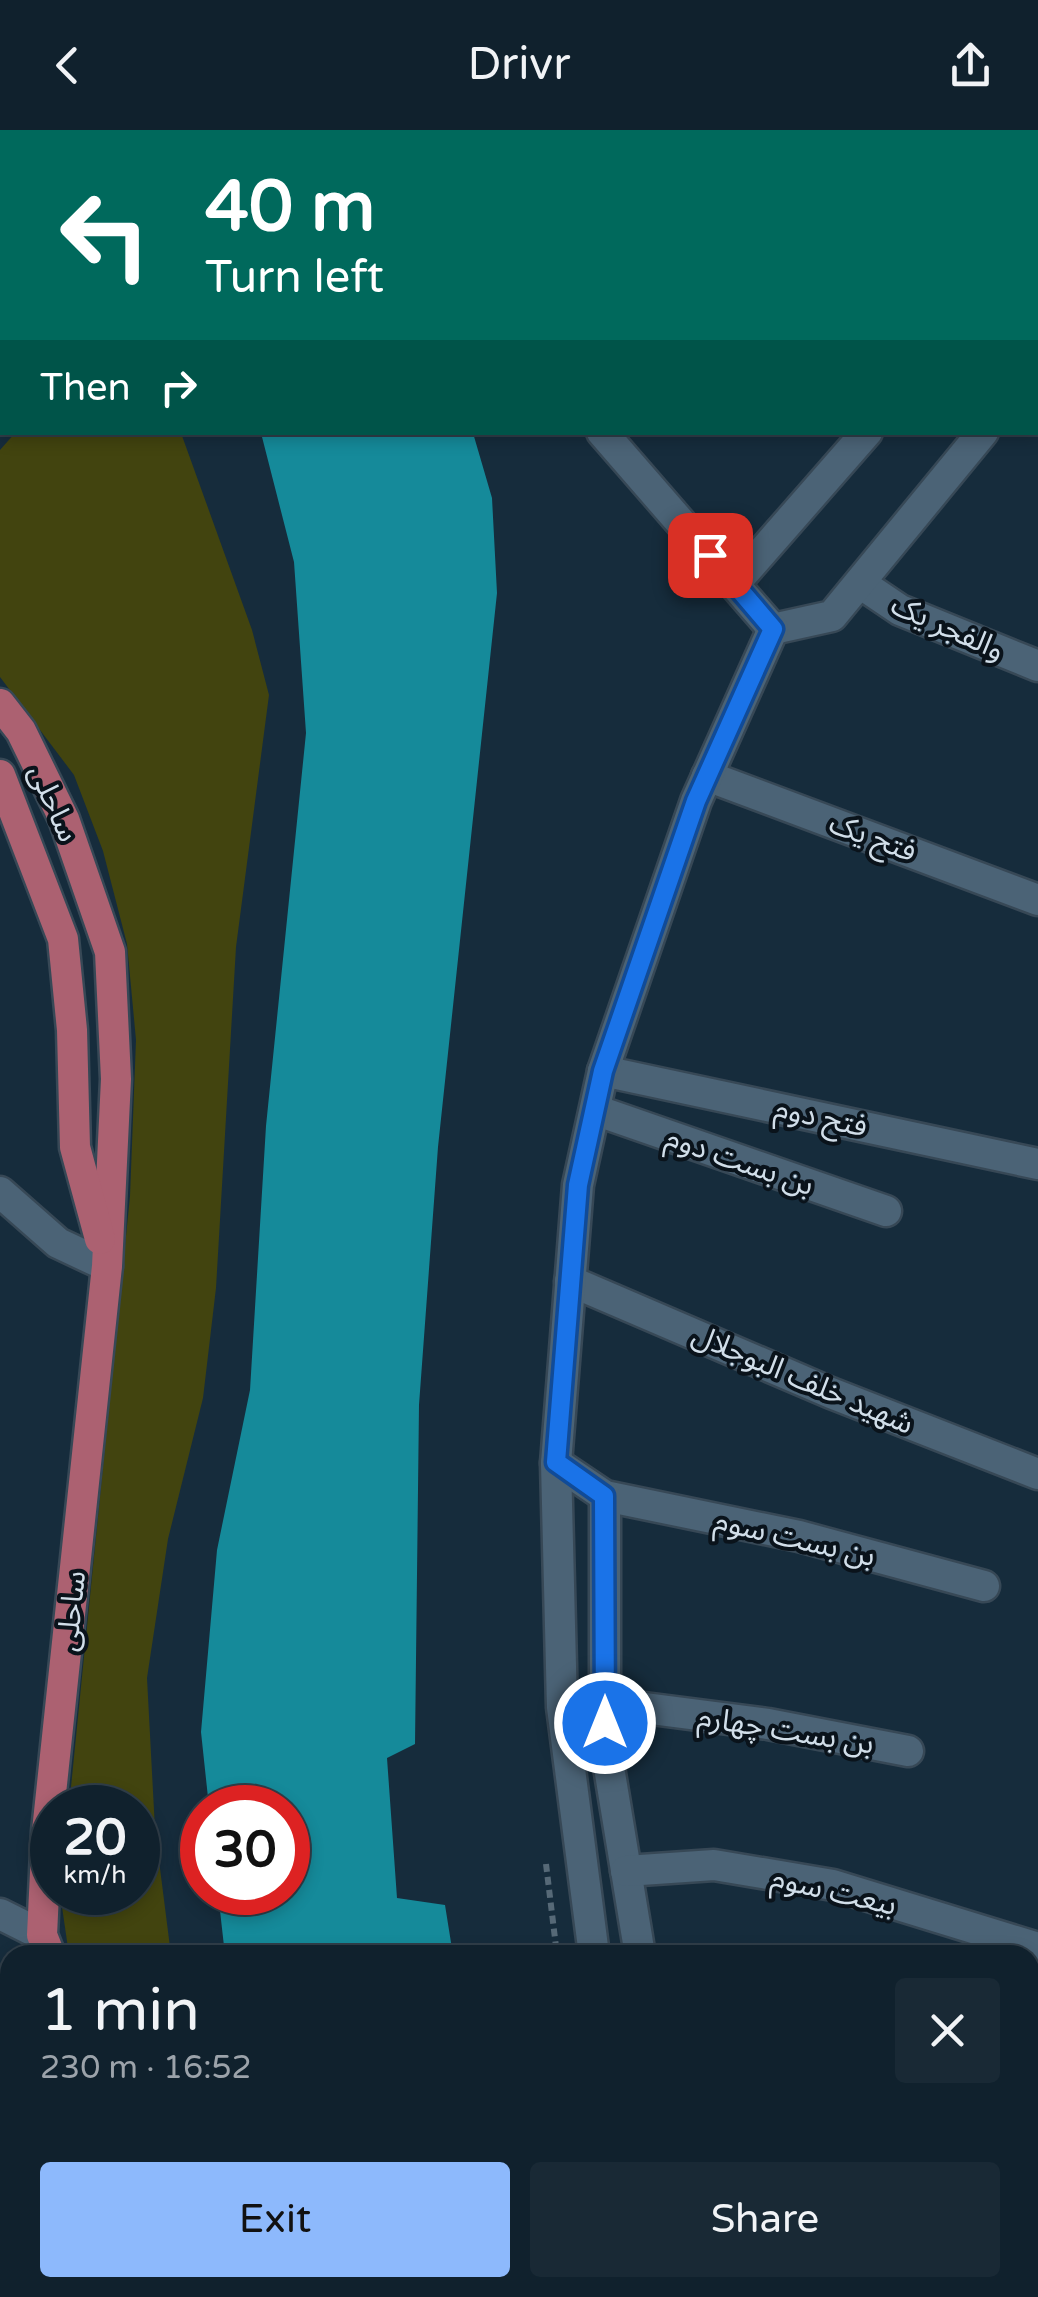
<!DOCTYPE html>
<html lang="en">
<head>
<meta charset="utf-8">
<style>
	body { margin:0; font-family:"Varela Round","Noto Sans Arabic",sans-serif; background:#192935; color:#f1f3f6; height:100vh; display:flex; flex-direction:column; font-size:38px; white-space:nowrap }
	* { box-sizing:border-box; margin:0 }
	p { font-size:32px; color:#9ca3aa }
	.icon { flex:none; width:55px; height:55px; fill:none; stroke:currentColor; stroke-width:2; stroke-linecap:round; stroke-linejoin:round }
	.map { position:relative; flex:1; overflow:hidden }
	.details { position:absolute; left:0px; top:1815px; width:1040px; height:352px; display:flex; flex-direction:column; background:#10212d; border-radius:30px 30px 0 0; box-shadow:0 5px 15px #0003,0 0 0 2px #303e49 }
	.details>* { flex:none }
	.hud { position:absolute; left:0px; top:0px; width:1040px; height:305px; box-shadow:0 5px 15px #0003,0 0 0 2px #303e49; background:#00695c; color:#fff; overflow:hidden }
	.speed { position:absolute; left:30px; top:1655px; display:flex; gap:20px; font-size:50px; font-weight:700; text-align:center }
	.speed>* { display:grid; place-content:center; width:130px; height:130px; border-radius:50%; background:#10212d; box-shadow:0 5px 15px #0003,0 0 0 2px #303e49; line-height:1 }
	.speed small { font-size:25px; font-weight:400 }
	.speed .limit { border:15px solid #d22; background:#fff; color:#111 }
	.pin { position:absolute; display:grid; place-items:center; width:85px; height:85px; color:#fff; margin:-42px; border-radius:20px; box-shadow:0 5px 15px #0006 }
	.me { position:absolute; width:110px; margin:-55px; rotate:0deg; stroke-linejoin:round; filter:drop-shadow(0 0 8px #0008) }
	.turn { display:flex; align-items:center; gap:35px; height:210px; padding:0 40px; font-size:45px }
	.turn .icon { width:130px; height:130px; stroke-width:2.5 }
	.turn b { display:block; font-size:70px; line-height:85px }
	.then { display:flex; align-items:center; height:95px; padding:0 40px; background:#0003; gap:20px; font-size:38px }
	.round { display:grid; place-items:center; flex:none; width:105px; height:105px; border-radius:10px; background:#192935 }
	.summary { display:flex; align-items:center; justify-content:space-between; height:170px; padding:0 40px }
	h1 { font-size:60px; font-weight:600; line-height:75px }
	.primary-button { display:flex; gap:20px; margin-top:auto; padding:20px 40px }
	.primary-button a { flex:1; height:115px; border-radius:10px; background:#8db9fc; color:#111; font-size:40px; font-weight:600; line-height:115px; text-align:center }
	.primary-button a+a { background:#192935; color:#f1f3f6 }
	header { display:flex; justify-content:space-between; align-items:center; height:130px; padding:0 40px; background:#10212d; font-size:45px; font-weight:600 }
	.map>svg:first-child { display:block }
	.green { fill:#42440f }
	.water { fill:#158a9a }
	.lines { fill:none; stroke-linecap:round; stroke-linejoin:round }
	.minor-casing { stroke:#374856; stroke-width:35 }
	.major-casing { stroke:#374856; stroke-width:35 }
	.path { stroke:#566977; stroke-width:6; stroke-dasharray:8 5; stroke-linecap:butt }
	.minor { stroke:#4b6376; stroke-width:30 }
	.major { stroke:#ac6171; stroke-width:30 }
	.route-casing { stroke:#114b97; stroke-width:25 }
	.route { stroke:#1a73e8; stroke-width:18 }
	.labels { text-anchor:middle; stroke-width:8; stroke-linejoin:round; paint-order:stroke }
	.street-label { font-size:30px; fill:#d1dee9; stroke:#0a131b }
</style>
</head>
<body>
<header><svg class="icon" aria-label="back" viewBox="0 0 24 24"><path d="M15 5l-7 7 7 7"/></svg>Drivr<svg class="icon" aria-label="share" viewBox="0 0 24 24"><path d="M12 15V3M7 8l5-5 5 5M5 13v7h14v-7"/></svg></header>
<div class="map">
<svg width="1038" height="2167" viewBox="0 0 1038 2167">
	<rect width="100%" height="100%" fill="#162c3c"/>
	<!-- green -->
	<g class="green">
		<path d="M 15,303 L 181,303 L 252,500 L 269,565 L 236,817 L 216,1158 L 203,1268 L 168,1409 L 147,1548 L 155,1699 L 171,1825 L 69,1825 L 60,1763 L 138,1762 L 138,1678 L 69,1677 L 130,1066 L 136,910 L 127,814 L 103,721 L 74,645 L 0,547 L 0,320 Z"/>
		<path d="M 112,2158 L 247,2158 L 250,2167 L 114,2167 Z"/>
	</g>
	<!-- water -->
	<g class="water">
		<path d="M 261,303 L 473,303 L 492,368 L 497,463 L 438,1017 L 419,1275 L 415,1614 L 387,1628 L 397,1768 L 445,1775 L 453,1825 L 225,1825 L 218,1763 L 288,1762 L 288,1678 L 209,1677 L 201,1602 L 217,1420 L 250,1260 L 266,996 L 306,603 L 294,432 Z"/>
		<path d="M 291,2158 L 534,2158 L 537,2167 L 294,2167 Z"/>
	</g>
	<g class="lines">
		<defs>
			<g id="minor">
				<path d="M 411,0 L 412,2"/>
				<path d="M 987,0 L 990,2"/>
				<path d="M 604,2 L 607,0"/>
				<path d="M 1038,236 L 1038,235"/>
				<path d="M 602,302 L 773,499"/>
				<path d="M 736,452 L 867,302"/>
				<path d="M 860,453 L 900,480 L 1038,536"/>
				<path d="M 773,499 L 832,486 L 983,302"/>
				<path d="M 707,646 L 1038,770"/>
				<path d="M 603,941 L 1038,1034"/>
				<path d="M 595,980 L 886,1081"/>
				<path d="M 0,1062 L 58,1113 L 107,1136"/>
				<path d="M 570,1151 L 831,1263 L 1038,1344"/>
				<path d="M 556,1333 L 605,1366 L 799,1406 L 984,1456"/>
				<path d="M 605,1366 L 605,1613 L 640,1825"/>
				<path d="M 605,1573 L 768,1594 L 908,1621"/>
				<path d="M 626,1741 L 714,1735 L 833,1755 L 1038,1818"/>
				<path d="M 0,1784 L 42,1805"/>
				<path d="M 594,1825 L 562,1577 L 556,1333 L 578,1055 L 603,941 L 696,671 L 773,499"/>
				<path d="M 0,2052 L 10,2057"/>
				<path d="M 682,2167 L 743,2161 L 786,2167"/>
			</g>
			<g id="major">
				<path d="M 137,2 L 139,0"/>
				<path d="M 227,2 L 229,0"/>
				<path d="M 0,193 L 2,190"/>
				<path d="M 0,262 L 2,259"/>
				<path d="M 0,574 L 21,601 L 64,689 L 110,822 L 116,949 L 107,1136 L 47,1701 L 42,1805 L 50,1825"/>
				<path d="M 0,645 L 63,809 L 72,900 L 75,1017 L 100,1109"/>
				<path d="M 97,2158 L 100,2167"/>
			</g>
		</defs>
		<!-- minor casing -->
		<use href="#minor" class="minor-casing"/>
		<!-- major casing -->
		<use href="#major" class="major-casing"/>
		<!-- path -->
		<g class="path">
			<path d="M 546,1734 L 557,1825"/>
			<path d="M 413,2167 L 436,2158"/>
		</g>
		<!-- minor -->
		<use href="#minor" class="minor"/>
		<!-- major -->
		<use href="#major" class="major"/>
	</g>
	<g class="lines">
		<defs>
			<path id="route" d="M 605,1593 L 604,1366 L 556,1332 L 578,1055 L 603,941 L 696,671 L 773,499 L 710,425"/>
		</defs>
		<!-- route casing -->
		<use href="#route" class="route-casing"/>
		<!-- route -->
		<use href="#route" class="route"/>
	</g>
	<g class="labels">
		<!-- street labels -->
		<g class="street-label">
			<text transform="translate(948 497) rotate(24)" y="10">والفجر یک</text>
			<text transform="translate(54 673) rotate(66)" y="10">ساحلی</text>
			<text transform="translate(873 707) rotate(20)" y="10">فتح یک</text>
			<text transform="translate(821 987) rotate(12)" y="10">فتح دوم</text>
			<text transform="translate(740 1031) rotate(19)" y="10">بن بست دوم</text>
			<text transform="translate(803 1249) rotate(23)" y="10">شهید خلف البوجلال</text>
			<text transform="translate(795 1408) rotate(13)" y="10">بن بست سوم</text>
			<text transform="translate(71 1481) rotate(-84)" y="10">ساحلی</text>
			<text transform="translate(786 1600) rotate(9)" y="10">بن بست چهارم</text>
			<text transform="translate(834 1761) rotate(13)" y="10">بیعت سوم</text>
		</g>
	</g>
</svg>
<div class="speed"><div>20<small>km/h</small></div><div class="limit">30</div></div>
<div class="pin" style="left:710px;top:425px;background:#d93025"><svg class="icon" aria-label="arrive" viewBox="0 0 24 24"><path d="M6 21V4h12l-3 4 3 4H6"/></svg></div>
<svg class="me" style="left:605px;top:1593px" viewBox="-20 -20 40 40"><circle r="17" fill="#1a73e8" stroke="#fff" stroke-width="3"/><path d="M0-11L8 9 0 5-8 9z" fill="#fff"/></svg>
<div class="hud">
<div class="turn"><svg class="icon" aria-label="left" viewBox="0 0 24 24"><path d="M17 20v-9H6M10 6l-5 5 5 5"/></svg><div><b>40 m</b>Turn left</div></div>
<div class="then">Then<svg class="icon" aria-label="right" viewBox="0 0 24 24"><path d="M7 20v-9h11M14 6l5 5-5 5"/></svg></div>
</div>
<section class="details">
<div class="summary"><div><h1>1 min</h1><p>230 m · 16:52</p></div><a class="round"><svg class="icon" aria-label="close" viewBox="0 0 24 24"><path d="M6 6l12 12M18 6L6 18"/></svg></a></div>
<div class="primary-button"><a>Exit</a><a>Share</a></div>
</section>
</div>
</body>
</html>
